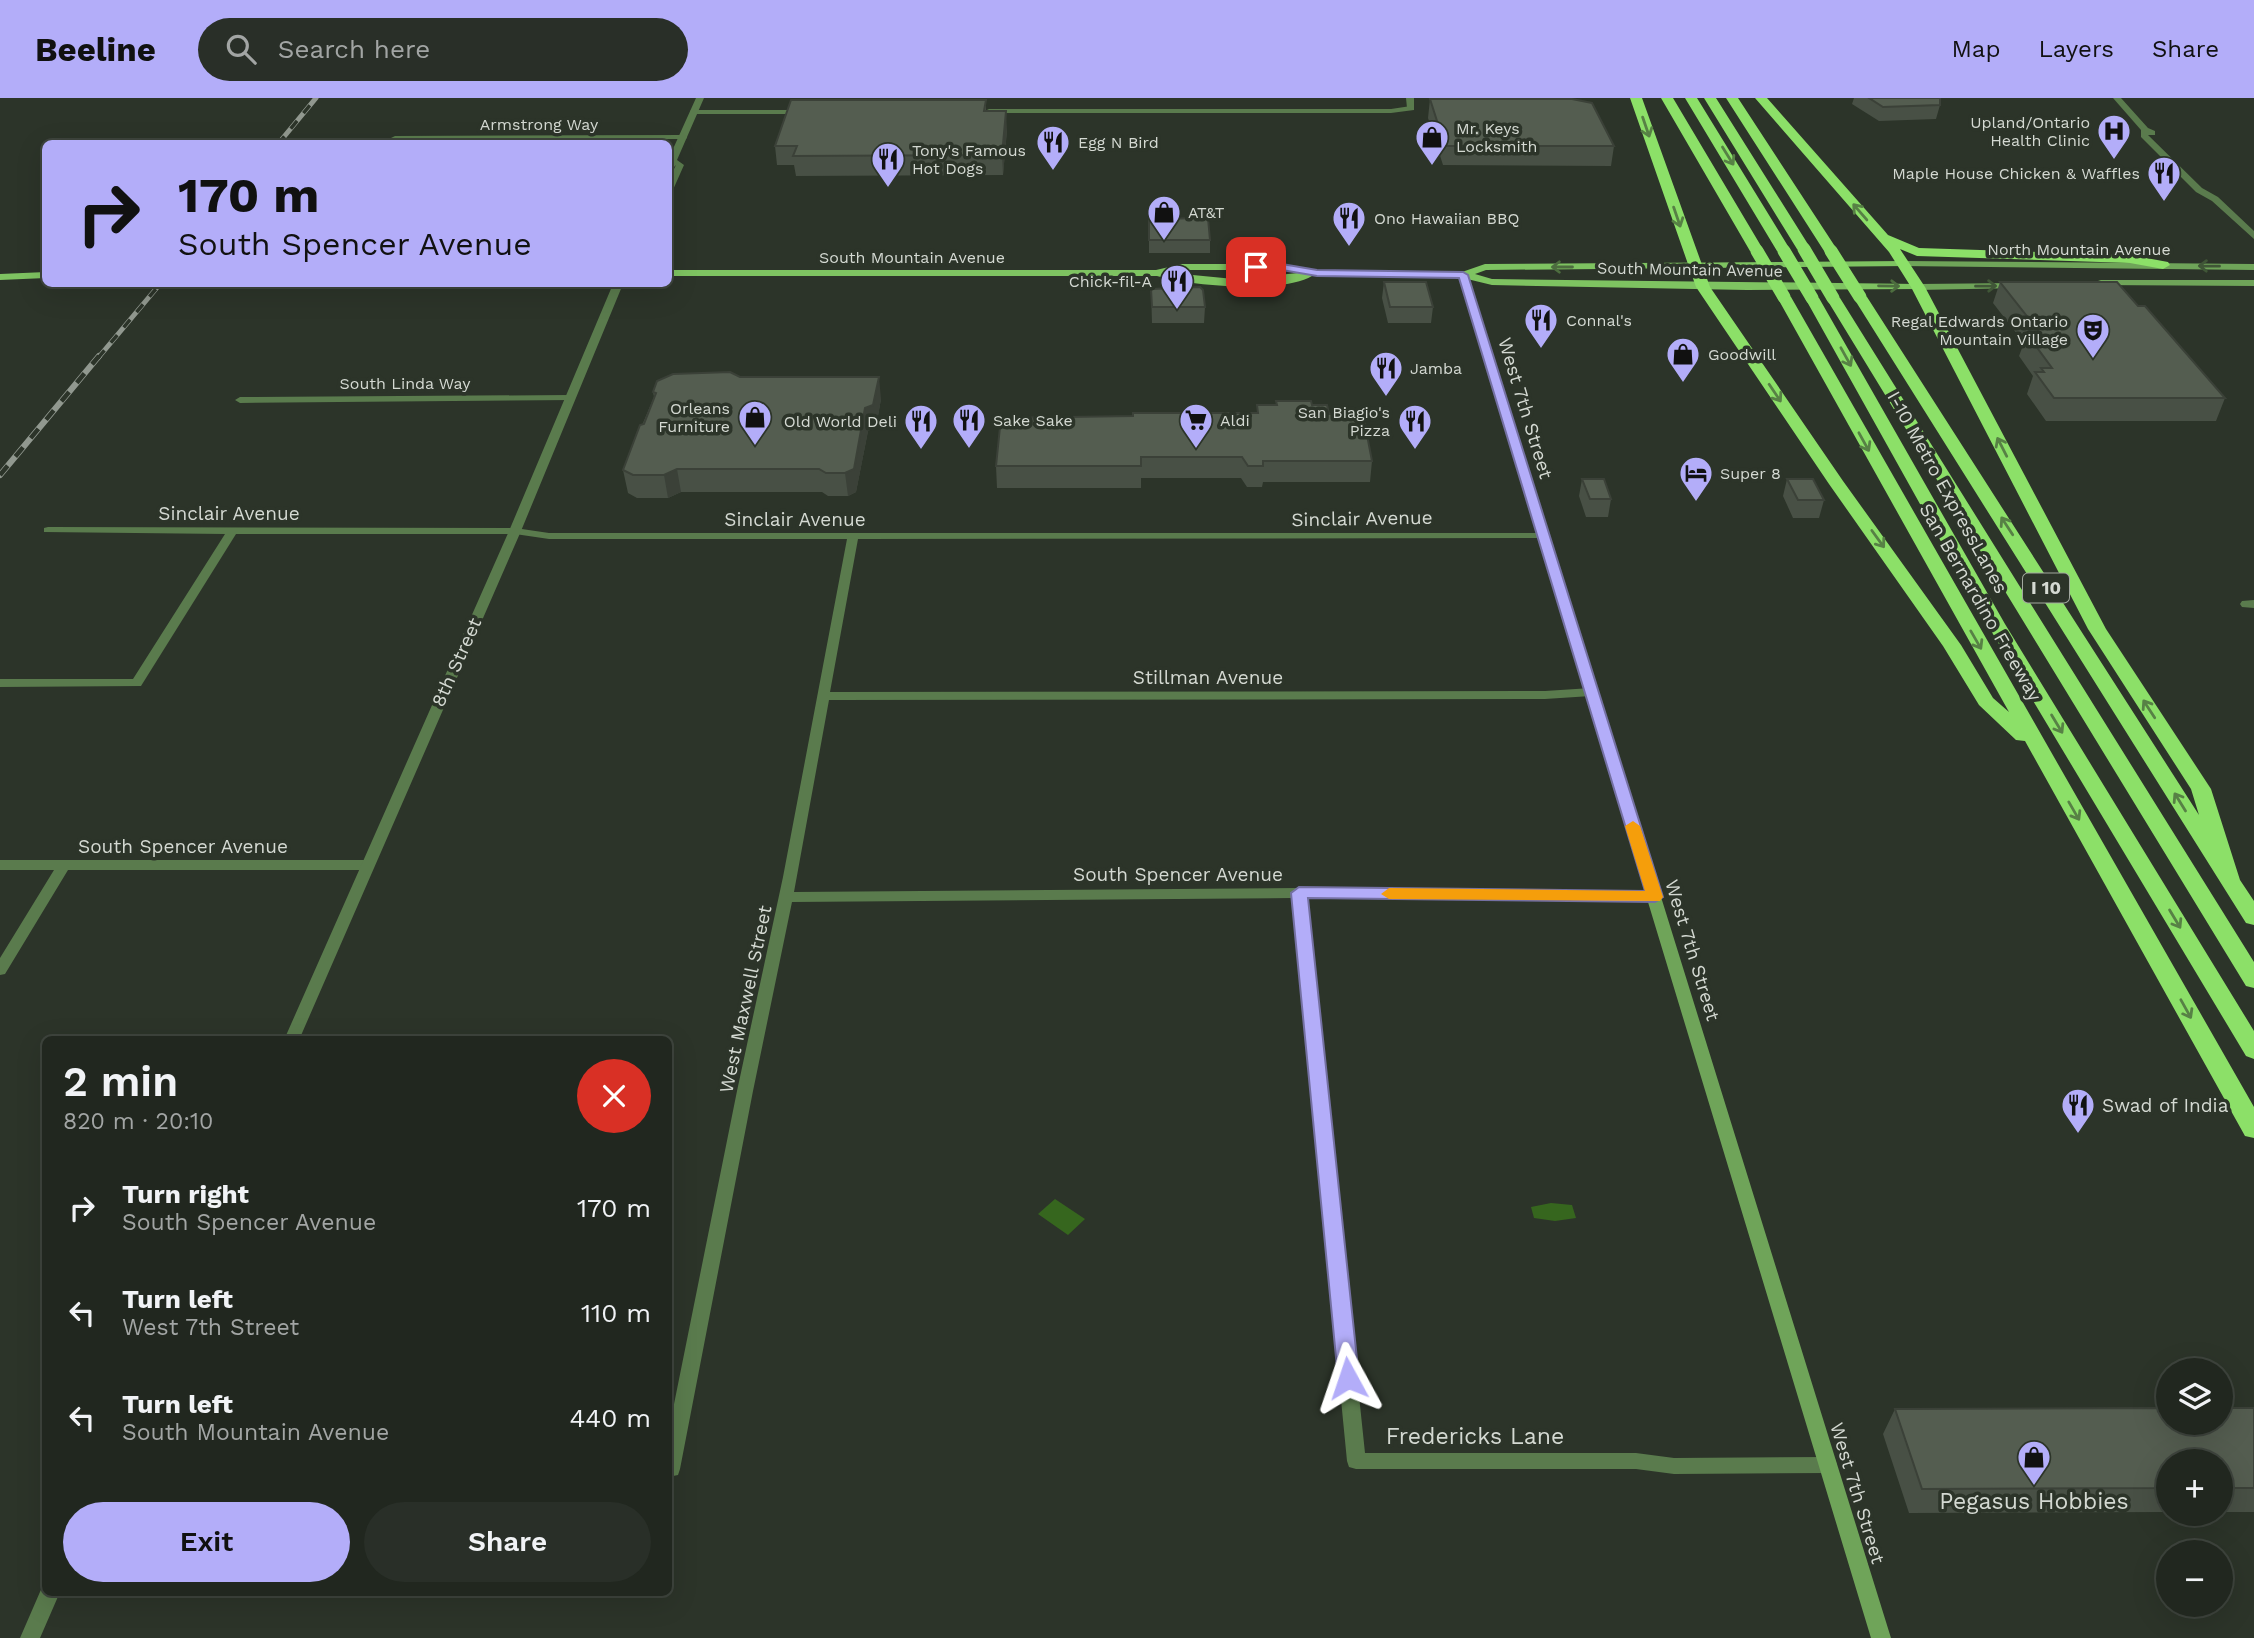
<!DOCTYPE html>
<html lang="en">
<head>
<meta charset="utf-8">
<style>
	body { margin:0; font-family:"Work Sans",sans-serif; background:#292f28; color:#f1f3f6; height:100vh; display:flex; flex-direction:column; font-size:26px; white-space:nowrap }
	* { box-sizing:border-box; margin:0 }
	p { font-size:23px; color:#a2a5a4 }
	.icon { flex:none; width:38px; height:38px; fill:none; stroke:currentColor; stroke-width:2; stroke-linecap:round; stroke-linejoin:round }
	.map { position:relative; flex:1; overflow:hidden }
	.details { position:absolute; left:42px; top:938px; width:630px; height:560px; display:flex; flex-direction:column; background:#21271f; border-radius:10px; box-shadow:0 7px 28px #0002,0 0 0 2px #3e443d }
	.details>* { flex:none }
	.banner { position:absolute; left:42px; top:42px; width:630px; height:147px; border-radius:10px; box-shadow:0 7px 28px #0002,0 0 0 2px #3e443d; background:#b3adf9; color:#111; overflow:hidden }
	.tools { position:absolute; left:2156px; top:1260px; display:grid; gap:14px }
	.tools a { display:grid; place-items:center; width:77px; height:77px; border-radius:50%; background:#21271f; box-shadow:0 7px 28px #0002,0 0 0 2px #3e443d; font-size:35px }
	.pin { position:absolute; display:grid; place-items:center; width:60px; height:60px; color:#fff; margin:-30px; border-radius:14px; box-shadow:0 4px 10px #0006 }
	.me { position:absolute; width:77px; margin:-38px; rotate:355deg; stroke-linejoin:round; filter:drop-shadow(0 0 5px #0008) }
	.turn { display:flex; align-items:center; gap:24px; height:147px; padding:0 21px; font-size:32px }
	.turn .icon { width:91px; height:91px; stroke-width:2.5 }
	.turn b { display:block; font-size:49px; line-height:60px }
	.round { display:grid; place-items:center; flex:none; width:74px; height:74px; border-radius:37px; background:#292f28 }
	.summary { display:flex; align-items:center; justify-content:space-between; height:119px; padding:0 21px }
	h1 { font-size:42px; font-weight:600; line-height:52px }
	.primary-button { display:flex; gap:14px; margin-top:auto; padding:14px 21px }
	.primary-button a { flex:1; height:80px; border-radius:42px; background:#b3adf9; color:#111; font-size:28px; font-weight:600; line-height:80px; text-align:center }
	.primary-button a+a { background:#292f28; color:#f1f3f6 }
	ul { padding:0; list-style:none }
	li { display:flex; align-items:center; gap:21px; height:105px; padding:0 21px }
	li div { flex:1 }
	li b { display:block; font-size:26px }
	li em { font-style:normal }
	header { display:flex; align-items:center; gap:42px; box-sizing:border-box; height:98px; padding:0 35px; background:#b3adf9; color:#111 }
	header strong { font-size:33px }
	nav { display:flex; gap:38px; margin-inline-start:auto; font-size:24px }
	.search { width:490px; height:63px; background:#292f28; display:flex; align-items:center; gap:18px; box-sizing:border-box; padding:0 24px; border-radius:38px; color:#a2a5a4; font-size:26px }
	.map>svg:first-child { display:block }
</style>
</head>
<body>
<header>
<strong>Beeline</strong>
<div class="search"><svg class="icon" aria-label="search" viewBox="0 0 24 24"><circle cx="10" cy="10" r="6"/><path d="M15 15l6 6"/></svg>Search here</div>
<nav><a>Map</a><a>Layers</a><a>Share</a></nav>
</header>
<div class="map">
<svg width="2254" height="1540" viewBox="0 0 2254 1540">
	<rect width="100%" height="100%" fill="#2c3429"/>
	<path fill="#36661e" d="M1055 1101 1085 1121 1068 1137 1038 1116Z
		M1551 1105 1572 1107 1576 1120 1555 1123 1534 1120 1531 1109Z"/>
	<g fill="none" stroke-linecap="round" stroke-linejoin="round">
		<path fill="#5a7b4d" fill-rule="evenodd" d="M1411 8H1414V12L1391 15H989L985 13 989 11H1391Z
			M691 12H804L808 14 804 16H694L690 14Z
			M683 37 687 39 686 41 395 42 391 40 395 38Z
			M570 297 575 300 574 302 240 305 235 302 240 299Z
			M48 429 515 430 549 435H1547V439L1543 440 858 441 830 594 1545 593 1591 590 1597 594 1591 598 1545 601 829 602 794 794 1299 790 1660 796 1662 799 1655 804 1307 800 1365 1355H1636L1674 1360 1828 1359 1835 1361 1837 1367 1835 1373 1828 1375 1674 1376 1636 1371H1356L1349 1369 1347 1363 1292 800 792 804 753 993 680 1371 678 1377 668 1379V1336L737 993 783 779 847 441H549L515 436H236L141 588 0 589V581H133L225 436 44 434V430Z
			M2254 502V510L2242 509 2240 506 2242 503Z
			M0 762H366L373 767 366 772H68L5 876 0 877V860L54 772H0Z"/>
		<path fill="#5a7b4d" fill-rule="evenodd" d="M696 0H704L677 62 684 67 672 94 668 96V83L676 67 668 75V62Z
			M1406 0H1414V12L1407 10Z
			M2113 0H2121L2148 30 2155 33V37H2148L2202 90 2218 99 2254 133V141L2212 103 2196 94 2141 39V32Z
			M613 186H623L521 433 299 942H284L509 433Z
			M46 1486V1494H60L40 1540H20L43 1487Z"/>
		<path fill="#6fa459" fill-rule="evenodd" d="M1904 163 2254 166V172L1901 168V164Z
			M1463 174 1468 177 1891 1540H1871L1458 177Z
			M2101 182H2254V188L2098 187V183Z
			M2018 185 2021 186V190L1918 192 1913 189 1918 186Z"/>
		<path fill="#7ec361" fill-rule="evenodd" d="M1904 163 1908 164V168L1486 172 1475 176 1492 181 1918 186 1922 187V191L1747 192 1492 187 1463 180 1312 178C1282 196 1191 188 1157 178H668V172H1156L1182 166H1282L1317 172 1462 174 1485 166ZM1182 172H1282L1298 175 1234 181 1172 175Z
			M46 174V180L0 182V176Z"/>
		<path fill="#8ce068" fill-rule="evenodd" d="M1630 0H1642L1710 189 1843 383 1961 547 1993 600 2009 614 1777 199 1784 195 1791 199 2254 1009V1040L2245 1038 2025 643 2016 642 1979 607 1943 548 1829 386 1696 189Z
			M1661 0H1673L1764 153 1762 156 1757 157 1750 153Z
			M1685 0H1697L1791 153 1789 156 1784 157 1777 153Z
			M1704 0H1716L1811 151 1809 154 1804 155 1797 151Z
			M1726 0H1738L1838 153 1836 156H1826Z
			M1755 0H1767L1888 137 1919 150 2130 157 2168 164 2170 167 2163 171 2130 165 1917 158 1900 151 1925 189 2106 531 2211 691 2240 782 2254 803V827L2246 825 1853 199 1860 195 1867 199 2199 717 2191 691 2088 531 1911 189 1889 154Z
			M1812 196 1819 200 2005 526 2254 933V961L2246 958 1987 526 1805 200Z
			M1833 196 1840 200 2254 864V890L2246 888 1826 200Z"/>
		<defs>
			<path id="rail-far1" d="M278 46 316 0
				M98 260 160 186"/>
			<path id="rail" d="M0 377 99 258"/>
		</defs>
		<use href="#rail-far1" stroke="#91988f" stroke-width="5"/>
		<use href="#rail" stroke="#91988f" stroke-width="6"/>
		<use href="#rail-far1" stroke="#2c3429" stroke-width="3.5" stroke-dasharray="10" stroke-linecap="butt"/>
		<use href="#rail" stroke="#2c3429" stroke-width="4.5" stroke-dasharray="12" stroke-linecap="butt"/>
		<path stroke="#8ce068" stroke-width="13" d="M1804 151 1833 200
			M1757 153 1784 199
			M1784 153 1812 200
			M1831 153 1860 199"/>
	</g>
	<path fill="#485045" d="M1854 0H1940V7L1936 21 1879 23 1852 6Z
		M1430 1 1614 48 1611 68 1443 67 1428 20Z
		M986 2V13L1007 32 1003 77 796 78 794 67H777L775 48Z
		M1149 121 1210 142V155H1149Z
		M1384 184 1433 209 1431 225H1388L1382 200Z
		M2000 184 2138 208 2225 300 2216 323H2046L2027 296 2033 278 2019 258 2024 245 1993 205Z
		M1151 191 1205 209 1204 225H1152Z
		M740 279 881 301 876 329 868 333 856 394 848 398H828L822 394H681L668 400H637L628 395 623 372 654 299 653 294Z
		M1276 303 1312 307 1329 316 1372 363 1370 384H1263L1262 389H1247L1241 380H1141V390H997L996 368 1133 318 1257 315V307H1276Z
		M1582 381 1611 401 1608 419H1586L1579 398Z
		M1787 381 1824 402 1819 420H1793L1783 398Z
		M2254 1310V1414H2221V1363H2168V1414L1909 1415 1883 1336 1895 1311Z"/>
	<path fill="#3b4138" d="M1006 13 1007 32 1003 77 1002 57Z
		M879 279 881 301 876 329 868 333 856 394 848 398 845 375 865 310Z
		M677 371 681 394 668 400 664 377Z"/>
	<path fill="#545d50" stroke="#3b4138" stroke-width="2" d="M1869 0H1940V7L1883 9Z
		M1430 1H1572L1592 5 1614 48H1445Z
		M791 2H986L984 13H1006L1002 57 793 58 797 48H775Z
		M1208 120 1210 142H1149V121Z
		M1384 184H1426L1433 209H1390Z
		M2000 184H2117L2138 208H2145L2225 300H2054L2035 274H2044L2041 270H2052L2027 236H2041Z
		M1200 189 1203 192 1205 209H1152L1151 191Z
		M730 274 740 279H879L873 307 865 310 854 371 845 375H826L819 371H677L664 377H633L623 372 640 327 644 326 656 295 653 294 657 283 673 276Z
		M1276 303H1311L1312 307H1327L1329 316H1363L1372 363H1263V368H1248L1242 359H1141V368H996L1000 329H1007L1008 320 1133 318V315H1258L1257 307H1277Z
		M1582 381H1604L1611 401H1590Z
		M1787 381H1813L1824 402H1798Z
		M2168 1310V1325H2221V1310H2254V1390H2221V1363H2168V1390L1922 1391 1895 1311Z"/>
	<defs><path id="oneway-shaft" d="M-6 0H5M1.5-3L5.5 0L1.5 3" fill="none" stroke-width="1.6" stroke-linecap="round" stroke-linejoin="round" transform="scale(1.75)"/></defs>
	<g stroke="#578145">
		<use href="#oneway-shaft" transform="translate(1646 29) rotate(71)"/>
		<use href="#oneway-shaft" transform="translate(1728 58) rotate(58)"/>
		<use href="#oneway-shaft" transform="translate(1860 114) rotate(-131)"/>
		<use href="#oneway-shaft" transform="translate(1677 119) rotate(71)"/>
		<use href="#oneway-shaft" transform="translate(1846 259) rotate(61)"/>
		<use href="#oneway-shaft" transform="translate(1775 295) rotate(56)"/>
		<use href="#oneway-shaft" transform="translate(1864 344) rotate(61)"/>
		<use href="#oneway-shaft" transform="translate(2002 349) rotate(-117)"/>
		<use href="#oneway-shaft" transform="translate(2007 428) rotate(-123)"/>
		<use href="#oneway-shaft" transform="translate(1878 441) rotate(54)"/>
		<use href="#oneway-shaft" transform="translate(1976 542) rotate(60)"/>
		<use href="#oneway-shaft" transform="translate(2149 611) rotate(-123)"/>
		<use href="#oneway-shaft" transform="translate(2057 626) rotate(59)"/>
		<use href="#oneway-shaft" transform="translate(2180 704) rotate(-122)"/>
		<use href="#oneway-shaft" transform="translate(2074 713) rotate(60)"/>
		<use href="#oneway-shaft" transform="translate(2175 821) rotate(59)"/>
		<use href="#oneway-shaft" transform="translate(2186 911) rotate(61)"/>
	</g>
	<g stroke="#405637">
		<use href="#oneway-shaft" transform="translate(2209 168) rotate(-179)"/>
		<use href="#oneway-shaft" transform="translate(1986 188) rotate(-1)"/>
	</g>
	<g stroke="#4d6d3f">
		<use href="#oneway-shaft" transform="translate(1562 169) rotate(180)"/>
		<use href="#oneway-shaft" transform="translate(1889 188) rotate(1)"/>
	</g>
	<path fill="#b3adf9" stroke="#7470a2" stroke-width="2" d="M1253 166H1282L1317 172 1463 174 1468 177 1663 799 1655 804 1308 800 1359 1280 1355 1286 1348 1289 1341 1286 1338 1280 1291 795 1299 789 1645 793 1459 180 1317 178 1282 172H1256L1253 171Z"/>
	<path fill="#f59e0b" d="M1633 723 1640 728 1663 799 1660 803 1389 801 1381 796 1389 790 1645 793 1625 728Z"/>
	<defs>
		<symbol id="hospital-pin" viewBox="-11 -11 22 30"><path d="M0 17L-7.5 6A9.5 9.5 0 1 1 7.5 6Z" fill="#b3adf9" stroke="#2c3429"/><path d="M-5-5h3v3.5h4V-5h3V5h-3V1.5h-4V5h-3Z" fill="#111"/></symbol>
		<symbol id="shop-pin" viewBox="-11 -11 22 30"><path d="M0 17L-7.5 6A9.5 9.5 0 1 1 7.5 6Z" fill="#b3adf9" stroke="#2c3429"/><path d="M-5-2.5h2.3a2.7 3.5 0 0 1 5.4 0H5L5.5 6h-11ZM-1.5-2.5h3a1.5 2.3 0 0 0-3 0Z" fill="#111"/></symbol>
		<symbol id="restaurant-pin" viewBox="-11 -11 22 30"><path d="M0 17L-7.5 6A9.5 9.5 0 1 1 7.5 6Z" fill="#b3adf9" stroke="#2c3429"/><path d="M-5-6h1v4h1v-4h1v4h1v-4h1v5L-1.5 .5V6h-2V.5L-5-1ZM5-6V6H3V1.5H1.5Q1.5-4 5-6Z" fill="#111"/></symbol>
		<symbol id="theatre-pin" viewBox="-11 -11 22 30"><path d="M0 17L-7.5 6A9.5 9.5 0 1 1 7.5 6Z" fill="#b3adf9" stroke="#2c3429"/><path d="M-5-5.5Q0-4 5-5.5V0Q5 5 0 6Q-5 5-5 0ZM-3.3-2.5H-1v1.5H-3.3ZM1-2.5H3.3v1.5H1ZM-2.8 1Q0 5.5 2.8 1Z" fill="#111"/></symbol>
		<symbol id="supermarket-pin" viewBox="-11 -11 22 30"><path d="M0 17L-7.5 6A9.5 9.5 0 1 1 7.5 6Z" fill="#b3adf9" stroke="#2c3429"/><path d="M-6-5.5h2.5l.6 2H6L4.5 2H-2.5L-4.4-4H-6ZM-1.5 3.2a1.3 1.3 0 1 0 .1 0ZM3 3.2a1.3 1.3 0 1 0 .1 0Z" fill="#111"/></symbol>
		<symbol id="hotel-pin" viewBox="-11 -11 22 30"><path d="M0 17L-7.5 6A9.5 9.5 0 1 1 7.5 6Z" fill="#b3adf9" stroke="#2c3429"/><path d="M-6-4.5h1.5V1H6V5H4.5V3h-9V5H-6ZM-4 0a1.8 1.8 0 1 1 3.6 0ZM.5 0V-2.5h3Q6-2.5 6 0Z" fill="#111"/></symbol>
	</defs>
	<g fill-rule="evenodd">
		<use href="#hospital-pin" x="2095" y="14" width="38" height="52"/>
		<use href="#shop-pin" x="1413" y="20" width="38" height="52"/>
		<use href="#restaurant-pin" x="1034" y="25" width="38" height="52"/>
		<use href="#restaurant-pin" x="869" y="42" width="38" height="52"/>
		<use href="#restaurant-pin" x="2145" y="56" width="38" height="52"/>
		<use href="#shop-pin" x="1145" y="95" width="38" height="52"/>
		<use href="#restaurant-pin" x="1330" y="101" width="38" height="52"/>
		<use href="#restaurant-pin" x="1158" y="164" width="38" height="52"/>
		<use href="#restaurant-pin" x="1522" y="203" width="38" height="52"/>
		<use href="#theatre-pin" x="2074" y="213" width="38" height="52"/>
		<use href="#shop-pin" x="1664" y="237" width="38" height="52"/>
		<use href="#restaurant-pin" x="1367" y="251" width="38" height="52"/>
		<use href="#shop-pin" x="736" y="300" width="38" height="52"/>
		<use href="#restaurant-pin" x="950" y="303" width="38" height="52"/>
		<use href="#supermarket-pin" x="1177" y="303" width="38" height="52"/>
		<use href="#restaurant-pin" x="902" y="304" width="38" height="52"/>
		<use href="#restaurant-pin" x="1396" y="304" width="38" height="52"/>
		<use href="#hotel-pin" x="1677" y="356" width="38" height="52"/>
		<use href="#restaurant-pin" x="2059" y="988" width="38" height="52"/>
		<use href="#shop-pin" x="2015" y="1340" width="38" height="52"/>
	</g>
	<g text-anchor="middle" stroke-width="7" stroke-linejoin="round" paint-order="stroke">
		<g font-size="16" fill="#d4d9d2" stroke="#2c3429" text-anchor="start">
			<text x="2090" y="30" text-anchor="end">Upland/Ontario<tspan x="2090" dy="18">Health Clinic</tspan></text>
			<text x="1456" y="36">Mr. Keys<tspan x="1456" dy="18">Locksmith</tspan></text>
			<text x="1078" y="50">Egg N Bird</text>
			<text x="912" y="58">Tony's Famous<tspan x="912" dy="18">Hot Dogs</tspan></text>
			<text x="2140" y="81" text-anchor="end">Maple House Chicken &amp; Waffles</text>
			<text x="1188" y="120">AT&amp;T</text>
			<text x="1374" y="126">Ono Hawaiian BBQ</text>
			<text x="1152" y="189" text-anchor="end">Chick-fil-A</text>
			<text x="1566" y="228">Connal's</text>
			<text x="2068" y="229" text-anchor="end">Regal Edwards Ontario<tspan x="2068" dy="18">Mountain Village</tspan></text>
			<text x="1708" y="262">Goodwill</text>
			<text x="1410" y="276">Jamba</text>
			<text x="730" y="316" text-anchor="end">Orleans<tspan x="730" dy="18">Furniture</tspan></text>
			<text x="1390" y="320" text-anchor="end">San Biagio's<tspan x="1390" dy="18">Pizza</tspan></text>
			<text x="993" y="328">Sake Sake</text>
			<text x="1220" y="328">Aldi</text>
			<text x="897" y="329" text-anchor="end">Old World Deli</text>
			<text x="1720" y="381">Super 8</text>
		</g>
		<g font-size="16" fill="#d4d9d2" stroke="#2c3429">
			<text x="539" y="32">Armstrong Way</text>
			<text x="2079" y="157">North Mountain Avenue</text>
			<text x="912" y="165">South Mountain Avenue</text>
			<text transform="translate(1690 171) rotate(1)" y="6">South Mountain Avenue</text>
			<text x="405" y="291">South Linda Way</text>
		</g>
		<rect fill="#2c3429" stroke="#a2a89f" stroke-width="2" x="2023" y="475.5" width="46" height="29" rx="5"/>
		<g font-size="18" font-weight="bold" fill="#d4d9d2">
			<text x="2046" y="496">I 10</text>
		</g>
		<g font-size="19" fill="#d4d9d2" stroke="#2c3429">
			<text transform="translate(1526 310) rotate(73)" y="7">West 7th Street</text>
			<text transform="translate(1948 394) rotate(61)" y="7">I-10 Metro ExpressLanes</text>
			<text x="229" y="422">Sinclair Avenue</text>
			<text transform="translate(1362 420) rotate(-1)" y="7">Sinclair Avenue</text>
			<text x="795" y="428">Sinclair Avenue</text>
			<text transform="translate(1981 504) rotate(60)" y="7">San Bernardino Freeway</text>
			<text transform="translate(456 564) rotate(-66)" y="7">8th Street</text>
			<text x="1208" y="586">Stillman Avenue</text>
			<text x="183" y="755">South Spencer Avenue</text>
			<text x="1178" y="783">South Spencer Avenue</text>
			<text transform="translate(1693 852) rotate(73)" y="7">West 7th Street</text>
			<text transform="translate(745 901) rotate(-78)" y="7">West Maxwell Street</text>
			<text transform="translate(1858 1395) rotate(73)" y="7">West 7th Street</text>
		</g>
		<g font-size="19" fill="#d4d9d2" stroke="#2c3429" text-anchor="start">
			<text x="2102" y="1014">Swad of India</text>
		</g>
		<g font-size="23" fill="#d4d9d2" stroke="#2c3429">
			<text x="1475" y="1346">Fredericks Lane</text>
		</g>
		<g font-size="23" fill="#d4d9d2" stroke="#2c3429">
			<text x="2034" y="1411">Pegasus Hobbies</text>
		</g>
	</g>
</svg>
<div class="tools">
<a><svg class="icon" aria-label="layers" viewBox="0 0 24 24"><path d="M12 4l9 5-9 5-9-5zM3 14l9 5 9-5"/></svg></a>
<a>+</a>
<a>−</a>
</div>
<div class="pin" style="left:1256px;top:169px;background:#d93025"><svg class="icon" aria-label="arrive" viewBox="0 0 24 24"><path d="M6 21V4h12l-3 4 3 4H6"/></svg></div>
<svg class="me" style="left:1348px;top:1280px" viewBox="-20 -20 40 40"><path d="M0-17L14 15 0 8-14 15z" fill="#b3adf9" stroke="#fff" stroke-width="4"/></svg>
<div class="banner">
<div class="turn"><svg class="icon" aria-label="right" viewBox="0 0 24 24"><path d="M7 20v-9h11M14 6l5 5-5 5"/></svg><div><b>170 m</b>South Spencer Avenue</div></div>
</div>
<section class="details">
<div class="summary"><div><h1>2 min</h1><p>820 m · 20:10</p></div><a class="round" style="background:#d93025;color:#fff"><svg class="icon" aria-label="close" viewBox="0 0 24 24"><path d="M6 6l12 12M18 6L6 18"/></svg></a></div>
<ul>
<li><svg class="icon" aria-label="right" viewBox="0 0 24 24"><path d="M7 20v-9h11M14 6l5 5-5 5"/></svg><div><b>Turn right</b><p>South Spencer Avenue</p></div><em>170 m</em></li>
<li><svg class="icon" aria-label="left" viewBox="0 0 24 24"><path d="M17 20v-9H6M10 6l-5 5 5 5"/></svg><div><b>Turn left</b><p>West 7th Street</p></div><em>110 m</em></li>
<li><svg class="icon" aria-label="left" viewBox="0 0 24 24"><path d="M17 20v-9H6M10 6l-5 5 5 5"/></svg><div><b>Turn left</b><p>South Mountain Avenue</p></div><em>440 m</em></li>
</ul>
<div class="primary-button"><a>Exit</a><a>Share</a></div>
</section>
</div>
</body>
</html>
